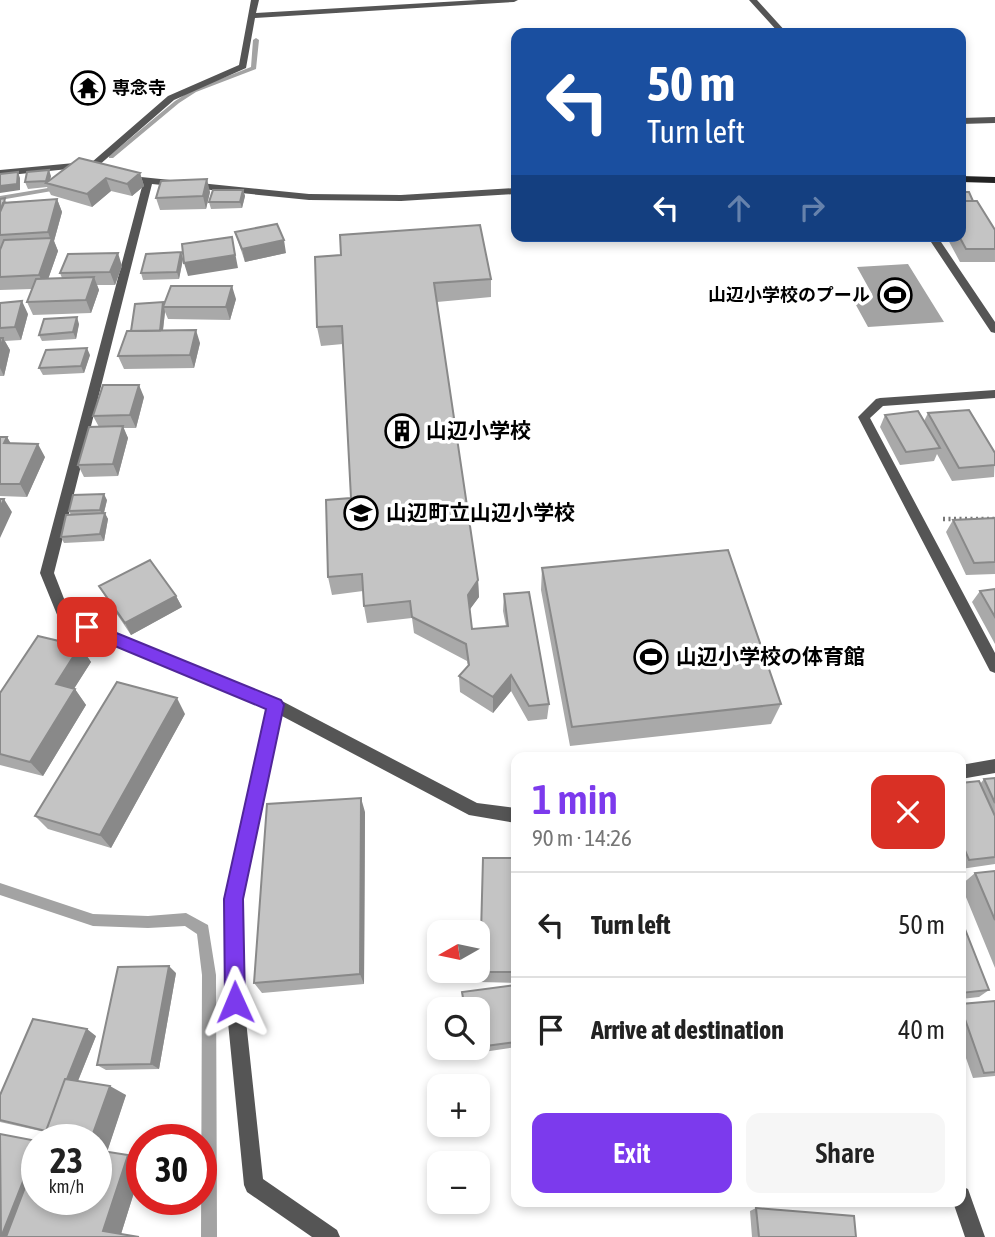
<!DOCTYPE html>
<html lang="en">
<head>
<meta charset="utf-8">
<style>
	body { margin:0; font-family:"Asap Condensed","Noto Sans JP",sans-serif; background:#f6f6f6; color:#222; height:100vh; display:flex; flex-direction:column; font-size:26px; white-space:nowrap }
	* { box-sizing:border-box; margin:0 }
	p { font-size:23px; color:#767676 }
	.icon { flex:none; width:38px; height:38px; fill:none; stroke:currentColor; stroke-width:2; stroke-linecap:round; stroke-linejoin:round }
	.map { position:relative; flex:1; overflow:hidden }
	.side { position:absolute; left:511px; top:752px; width:455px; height:455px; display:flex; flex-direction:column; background:#fff; border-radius:14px; box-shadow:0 4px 10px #0003 }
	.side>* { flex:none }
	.hud { position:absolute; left:511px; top:28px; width:455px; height:214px; border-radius:14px; box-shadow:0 4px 10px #0003; background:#1a4fa0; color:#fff; overflow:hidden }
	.needle { width:46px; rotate:261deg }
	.fabs { position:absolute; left:427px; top:920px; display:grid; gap:14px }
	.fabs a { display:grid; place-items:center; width:63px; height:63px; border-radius:14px; background:#fff; box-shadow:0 4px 10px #0003; font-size:35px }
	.speed { position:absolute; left:21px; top:1124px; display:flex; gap:14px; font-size:35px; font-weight:700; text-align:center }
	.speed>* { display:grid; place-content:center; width:91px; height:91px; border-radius:50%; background:#fff; box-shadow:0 4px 10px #0003; line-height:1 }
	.speed small { font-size:18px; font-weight:400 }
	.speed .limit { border:10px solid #d22; background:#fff; color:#111 }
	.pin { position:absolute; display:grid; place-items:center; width:60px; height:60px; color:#fff; margin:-30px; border-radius:14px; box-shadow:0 4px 10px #0006 }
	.me { position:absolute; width:77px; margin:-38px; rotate:359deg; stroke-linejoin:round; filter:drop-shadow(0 0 5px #0008) }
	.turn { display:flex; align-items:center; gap:24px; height:147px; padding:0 21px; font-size:32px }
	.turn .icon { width:91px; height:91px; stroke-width:2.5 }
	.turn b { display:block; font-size:49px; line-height:60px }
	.lanes { display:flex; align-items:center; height:66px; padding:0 21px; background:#0003; justify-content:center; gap:35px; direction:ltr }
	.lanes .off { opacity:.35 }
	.round { display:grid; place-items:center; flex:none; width:74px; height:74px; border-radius:14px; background:#f6f6f6 }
	.overview { display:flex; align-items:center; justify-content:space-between; height:119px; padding:0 21px }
	h1 { font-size:42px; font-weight:600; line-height:52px; color:#7c3aed }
	.action { display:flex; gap:14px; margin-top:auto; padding:14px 21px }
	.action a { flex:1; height:80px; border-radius:14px; background:#7c3aed; color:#fff; font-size:28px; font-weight:600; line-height:80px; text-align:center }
	.action a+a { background:#f6f6f6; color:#222 }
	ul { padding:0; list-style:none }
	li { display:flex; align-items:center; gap:21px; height:105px; padding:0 21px; border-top:2px solid #e0e0e0 }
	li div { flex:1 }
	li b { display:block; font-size:26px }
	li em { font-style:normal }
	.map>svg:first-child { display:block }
</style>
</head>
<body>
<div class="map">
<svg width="995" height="1237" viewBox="0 0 995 1237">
	<rect width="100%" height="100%" fill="#fff"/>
	<path fill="#a3a3a3" d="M908 264 944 322 868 327 851 296 872 294 857 267Z"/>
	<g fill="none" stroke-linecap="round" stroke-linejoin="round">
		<path fill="#a3a3a3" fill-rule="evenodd" d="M256 38 259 40 256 69 196 92 179 103 113 158H109V156L175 101 192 90 251 67 253 40Z
			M58 180 63 181 52 191 0 200V196L48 188Z
			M0 883 93 914 148 916 186 913 208 925 216 975 217 1237H201L202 975 197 934 185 926 148 928 93 926 0 895Z"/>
		<path stroke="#777" stroke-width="4.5" stroke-dasharray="2 3.5" stroke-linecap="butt" d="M943 519H995"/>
		<path fill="#555" fill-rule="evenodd" d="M251 0H259L256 13 478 0H518L514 2 255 18 246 68 174 100 98 166H92V162L168 96 239 65Z
			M749 0H757L787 33H779Z
			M995 117V123L961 124V118Z
			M85 162 90 165 88 167 0 176V170Z
			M141 177 309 194 401 195 516 188V194L401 201 309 200 152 184 54 573 70 614 280 700 477 803 516 808V823L469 815 280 715 242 899 244 1002 263 1179 337 1230 340 1237H312L247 1192 244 1185 226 1002 224 899 267 708 60 622 40 573 143 183 136 180Z
			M927 236H937L995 322V333L991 332Z
			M995 390V398L883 406 870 418 995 653V673L990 671 858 417 876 399 880 398Z
			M995 759V773L961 779V765Z
			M961 1186 968 1189 985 1237H965L953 1202H961Z"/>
		<path fill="#222" fill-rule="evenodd" d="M961 176 995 177V183L961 182Z"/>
	</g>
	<path fill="#a9a9a9" d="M140 173 144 186 132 196 111 191 92 207 51 195 47 187 28 189 25 182 51 176 50 179Z
		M243 190 245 196 242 208 211 209 209 202Z
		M210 192 206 209 160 210 156 198Z
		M0 199 7 202 57 199 62 212 54 241 58 251 48 279 62 278 60 273 122 266 115 285H97L99 290 91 313 33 315 27 302 32 289 0 290V250L1 248H0Z
		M973 201 995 230V262H960L946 236H961Z
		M235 232 286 253 245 262Z
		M181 252 183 259 179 279 143 280 141 273Z
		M315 257 491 279V297L437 302 478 580 479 597 469 610 472 629 506 626 503 611 504 594 549 704 547 719 528 721 511 691 493 713 460 692 459 676 468 666 467 661 414 633 412 618 367 623 364 606 363 591 332 595 328 577 351 498 343 344 321 346 317 327Z
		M236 299 230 320 168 319 165 312 163 331 200 343 194 368 124 369 118 356 131 331 164 305Z
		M0 303 28 314 21 340 5 341 10 350 4 376H0Z
		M79 324 76 339 42 341 39 335Z
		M90 355 84 373 43 375 39 368Z
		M144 397 136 428H123L128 438 118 476 84 477 78 465 99 427 93 416Z
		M928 413 995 453 994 477 952 481 937 454 934 461 900 465 880 427 885 415 924 421Z
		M0 437H7L11 444 45 457 27 497 0 496Z
		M107 500 104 513 108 519 104 541 64 543 61 537 71 515 69 511Z
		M995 518V574L966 575 946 532 953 520Z
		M542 568 781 704 771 724 570 746 541 590Z
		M99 586 176 596 182 607 131 635 106 598Z
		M995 589V644L972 602 980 591Z
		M80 646 91 662 74 688 86 705 43 776 0 765V693Z
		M185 714 111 848 48 829 35 816Z
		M995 778V864L961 869V783L980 784 984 779Z
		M365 812 364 984 262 993 254 983Z
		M516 858V983L480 982V972Z
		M995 871V968L961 885 975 873Z
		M961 919 989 990 979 997 961 999Z
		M176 973 159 1069 106 1070 97 1065Z
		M516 985V1047L470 1054 469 1048H478V1010Z
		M995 1001V1076L973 1078 961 1044V1004Z
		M96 1036 78 1081 126 1095 107 1152 128 1155 142 1161V1167L121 1234 0 1237 37 1199 45 1132 0 1122V1095Z
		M756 1208 856 1237H752L750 1211Z"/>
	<path fill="#898989" d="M49 170 51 176 49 184 47 183 46 181Z
		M18 172 20 178V190L0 193V186Z
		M140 173 144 186 132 196 127 184Z
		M106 178 111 191 92 207 87 194Z
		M207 179 210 192 206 209 203 196Z
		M243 190 245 196 242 208 240 202Z
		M57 199 62 212 54 241 58 251 45 288 39 275 51 241 48 232Z
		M232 237 238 268 188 276 184 263Z
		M284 240 286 253 245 262 242 249Z
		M181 252 183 259 179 279 177 272Z
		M118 253 122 266 115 285 110 272Z
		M94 277 99 290 91 313 86 300Z
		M232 286 236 299 230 320 226 307Z
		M22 301 28 314 21 340 15 327Z
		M163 302 165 312 162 337 160 331Z
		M77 317 79 324 76 339 73 332Z
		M196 330 200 343 194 368 190 355Z
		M3 338 10 350 4 376 0 368V351Z
		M87 348 90 355 84 373 81 366Z
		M139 385 144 397 136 428 130 415Z
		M123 426 128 438 118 476 113 464Z
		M7 437 14 449 4 443Z
		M38 444 45 457 27 497 20 484Z
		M104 494 107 500 103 516 100 510Z
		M4 499 12 512 0 538V508Z
		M105 513 108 519 104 541 100 534Z
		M478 580 479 597 468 612V595Z
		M176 596 182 607 131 635 125 623Z
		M80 646 91 662 67 700 56 684Z
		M511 675V691L493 713V697Z
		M75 689 86 705 43 776 30 762Z
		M177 698 185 714 111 848 100 835Z
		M361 798 365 812 364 984 360 974Z
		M169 966 176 973 159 1069 151 1064Z
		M87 1029 96 1036 56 1135 46 1131Z
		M110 1086 126 1095 106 1155 96 1151V1139H91Z
		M37 1146V1192L19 1237H1Z
		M128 1155 142 1161V1167L121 1234 103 1231Z"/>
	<path fill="#c4c4c4" stroke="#898989" stroke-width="2" d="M79 158 140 173 127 184 106 178 87 194 46 183Z
		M49 170 46 181 25 182 27 172Z
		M18 172 17 184 0 186V174Z
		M207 179 203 196 156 198 161 181Z
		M213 190H243L240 202H209Z
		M961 192H969L973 201H961Z
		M5 198 4 203 0 212V199Z
		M57 199 48 232 0 235V212L3 203Z
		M961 201H977L995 230V249H966L959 236H961Z
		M277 224 284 240 242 249 235 232Z
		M480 225 491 279 434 283 478 580 468 595 472 629 508 626 504 594 529 592 549 704 529 706 511 675 493 697 459 676 469 665 466 644 412 617 410 601 364 606 362 574 328 577 326 500 351 498 342 326 317 327 315 257 341 255 340 235Z
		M232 237 235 255 184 263 182 244Z
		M52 238 39 275 0 277V250L4 240Z
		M181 252 177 272 141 273 146 254Z
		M118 253 110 272 60 273 68 254Z
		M94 277 86 300 27 302 36 279Z
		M171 286H232L226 307H163Z
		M22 301 15 327 0 328V303Z
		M163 302 160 331H131L135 304Z
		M77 317 73 332 39 335 44 319Z
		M196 330 190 355 118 356 127 331Z
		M0 338H3L0 351Z
		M87 348 81 366 39 368 46 350Z
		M103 385H139L130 415 93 416Z
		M969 410 995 453V465L959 468 928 413Z
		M918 411 940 448 906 452 885 415Z
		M123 426 113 464 78 465 89 427Z
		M0 437H7L4 443 38 444 20 484H0Z
		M104 494 100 510 69 511 73 495Z
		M0 499H4L0 508Z
		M105 513 100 534 61 537 66 515Z
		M995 518V562L974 563 953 520Z
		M728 550 781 704 572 727 542 568Z
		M150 560 176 596 125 623 99 586Z
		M995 589V617L980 591Z
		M38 636 80 646 56 684 75 689 30 762 0 754V693Z
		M117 682 177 698 100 835 35 816Z
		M995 778V803L984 779Z
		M979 781 995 816V857L969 860 961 841V783Z
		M361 798 360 974 254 983 267 804Z
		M483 858H516V972H480Z
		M995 871V920L975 873Z
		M961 919 989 990 961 993Z
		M169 966 151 1064 97 1065 118 967Z
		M516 985V1042L478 1047V1010H465L462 992Z
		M995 1001V1072L984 1073 961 1008V1004Z
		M33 1019 87 1029 67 1079H65L46 1131 0 1120V1095Z
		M65 1079 110 1086 91 1139H43Z
		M0 1134 37 1141V1146L1 1237Z
		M96 1150 128 1155 103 1231 139 1237H6L37 1156V1199H96Z
		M756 1208 854 1216 856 1237H759Z"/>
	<path fill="#7c3aed" stroke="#51269a" stroke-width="2" d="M87 621 281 700 284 705 243 899 245 1002 242 1009 235 1012 228 1009 225 1002 224 899 266 709 81 632 79 627 81 623Z"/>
	<defs>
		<symbol id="temple-ring" viewBox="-11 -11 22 22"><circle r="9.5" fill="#fff" stroke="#000" stroke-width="1.5"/><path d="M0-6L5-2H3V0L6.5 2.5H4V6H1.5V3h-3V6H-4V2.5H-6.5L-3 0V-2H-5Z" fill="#000"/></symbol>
		<symbol id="stadium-ring" viewBox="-11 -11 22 22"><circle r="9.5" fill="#fff" stroke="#000" stroke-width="1.5"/><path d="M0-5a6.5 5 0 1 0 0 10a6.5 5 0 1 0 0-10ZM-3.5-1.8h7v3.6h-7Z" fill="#000"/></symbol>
		<symbol id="building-ring" viewBox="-11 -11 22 22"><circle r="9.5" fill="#fff" stroke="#000" stroke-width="1.5"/><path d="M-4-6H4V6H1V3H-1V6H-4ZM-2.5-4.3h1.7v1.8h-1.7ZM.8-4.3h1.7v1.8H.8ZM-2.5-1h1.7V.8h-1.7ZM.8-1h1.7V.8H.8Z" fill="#000"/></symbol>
		<symbol id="school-ring" viewBox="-11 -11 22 22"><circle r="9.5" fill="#fff" stroke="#000" stroke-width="1.5"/><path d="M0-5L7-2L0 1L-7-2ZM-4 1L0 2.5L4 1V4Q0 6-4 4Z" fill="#000"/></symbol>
	</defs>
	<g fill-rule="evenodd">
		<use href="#temple-ring" x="69" y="69" width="38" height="38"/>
		<use href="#stadium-ring" x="876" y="276" width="38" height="38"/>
		<use href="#building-ring" x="383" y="412" width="38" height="38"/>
		<use href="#school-ring" x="342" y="494" width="38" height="38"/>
		<use href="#stadium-ring" x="632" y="638" width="38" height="38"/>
	</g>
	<g text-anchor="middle" stroke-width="7" stroke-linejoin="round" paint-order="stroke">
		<g font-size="18" font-weight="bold" fill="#000" stroke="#fff" text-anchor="start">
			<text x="112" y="94">専念寺</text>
			<text x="870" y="301" text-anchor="end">山辺小学校のプール</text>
		</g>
		<g font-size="21" font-weight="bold" fill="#000" stroke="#fff" text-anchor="start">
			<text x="426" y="438">山辺小学校</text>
			<text x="386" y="520">山辺町立山辺小学校</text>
			<text x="676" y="664">山辺小学校の体育館</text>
		</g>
	</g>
</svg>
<div class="fabs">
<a><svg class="needle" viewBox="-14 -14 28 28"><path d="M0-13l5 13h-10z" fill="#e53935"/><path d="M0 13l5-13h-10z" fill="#767676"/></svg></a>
<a><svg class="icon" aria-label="search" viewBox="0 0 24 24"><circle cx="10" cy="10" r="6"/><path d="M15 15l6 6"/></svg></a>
<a>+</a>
<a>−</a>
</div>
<div class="speed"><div>23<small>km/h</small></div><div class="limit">30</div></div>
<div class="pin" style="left:87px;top:627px;background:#d93025"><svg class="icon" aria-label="arrive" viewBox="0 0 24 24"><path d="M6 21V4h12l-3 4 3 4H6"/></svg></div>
<svg class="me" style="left:235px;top:1002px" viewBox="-20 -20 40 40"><path d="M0-17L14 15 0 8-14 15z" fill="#7c3aed" stroke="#fff" stroke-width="4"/></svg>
<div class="hud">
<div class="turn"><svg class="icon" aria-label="left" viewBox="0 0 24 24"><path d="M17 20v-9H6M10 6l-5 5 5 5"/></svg><div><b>50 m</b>Turn left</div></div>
<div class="lanes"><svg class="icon" aria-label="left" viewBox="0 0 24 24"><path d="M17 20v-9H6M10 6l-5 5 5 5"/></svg><svg class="icon off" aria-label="ahead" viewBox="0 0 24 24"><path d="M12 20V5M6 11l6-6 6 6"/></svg><svg class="icon off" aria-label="right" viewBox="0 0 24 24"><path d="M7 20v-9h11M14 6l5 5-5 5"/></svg></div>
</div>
<section class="side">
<div class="overview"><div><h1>1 min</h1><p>90 m · 14:26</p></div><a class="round" style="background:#d93025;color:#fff"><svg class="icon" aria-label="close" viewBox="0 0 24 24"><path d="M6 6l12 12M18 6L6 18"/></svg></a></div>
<ul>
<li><svg class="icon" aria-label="left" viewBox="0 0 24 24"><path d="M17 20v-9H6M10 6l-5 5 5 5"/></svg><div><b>Turn left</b></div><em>50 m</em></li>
<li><svg class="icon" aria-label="arrive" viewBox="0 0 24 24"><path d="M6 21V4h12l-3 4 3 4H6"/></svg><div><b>Arrive at destination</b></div><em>40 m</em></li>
</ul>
<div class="action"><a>Exit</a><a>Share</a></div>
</section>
</div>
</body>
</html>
